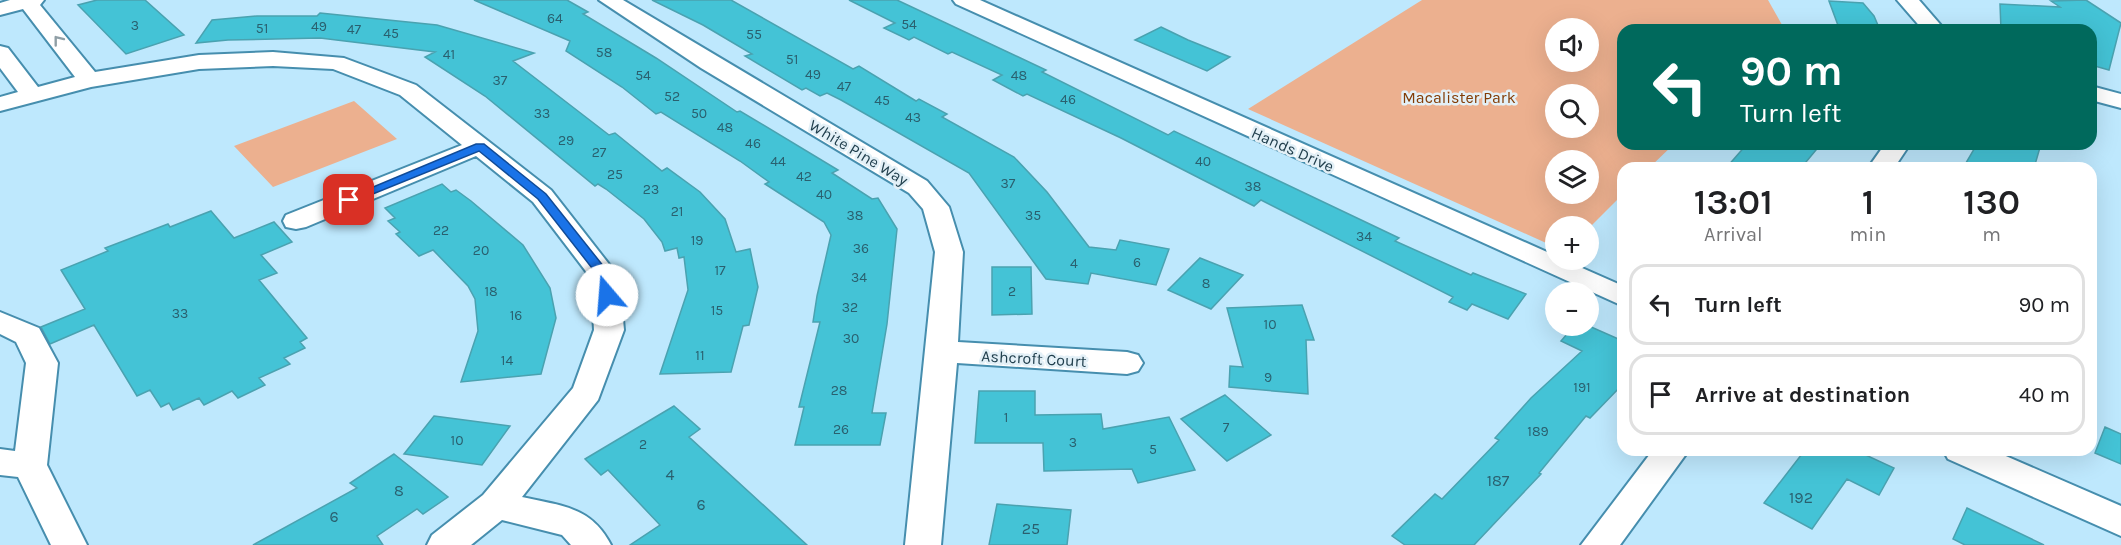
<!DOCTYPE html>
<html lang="en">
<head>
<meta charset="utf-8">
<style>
	body { margin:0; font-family:Karla,sans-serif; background:#f6f6f6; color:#202124; height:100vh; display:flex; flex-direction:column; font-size:22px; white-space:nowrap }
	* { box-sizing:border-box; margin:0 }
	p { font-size:20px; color:#757577 }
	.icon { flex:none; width:33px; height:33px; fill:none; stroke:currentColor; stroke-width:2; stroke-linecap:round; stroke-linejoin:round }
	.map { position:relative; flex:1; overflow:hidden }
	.details { position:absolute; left:1617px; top:162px; width:480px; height:294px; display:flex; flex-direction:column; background:#fff; border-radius:18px; box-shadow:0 6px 24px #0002 }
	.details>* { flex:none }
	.banner { position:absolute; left:1617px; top:24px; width:480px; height:126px; border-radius:18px; box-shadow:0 6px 24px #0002; background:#00695c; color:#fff; overflow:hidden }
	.fabs { position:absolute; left:1545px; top:18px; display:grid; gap:12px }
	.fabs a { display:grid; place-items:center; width:54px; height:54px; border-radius:50%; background:#fff; box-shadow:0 6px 24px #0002; font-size:30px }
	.pin { position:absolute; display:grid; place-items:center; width:51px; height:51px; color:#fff; margin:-26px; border-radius:12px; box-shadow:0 3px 9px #0006 }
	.me { position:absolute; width:66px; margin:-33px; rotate:342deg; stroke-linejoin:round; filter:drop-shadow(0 0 4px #0008) }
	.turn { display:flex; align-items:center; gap:21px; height:126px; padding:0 24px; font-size:27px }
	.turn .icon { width:78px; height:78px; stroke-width:2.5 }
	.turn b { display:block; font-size:42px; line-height:51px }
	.eta { display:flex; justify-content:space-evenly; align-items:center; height:102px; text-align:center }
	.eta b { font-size:36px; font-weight:600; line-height:42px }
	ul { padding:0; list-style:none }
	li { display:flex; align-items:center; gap:18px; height:81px; margin:0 12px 9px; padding:0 12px; border:3px solid #e0e0e0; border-radius:18px }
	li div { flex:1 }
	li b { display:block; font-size:22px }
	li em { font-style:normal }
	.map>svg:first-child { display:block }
</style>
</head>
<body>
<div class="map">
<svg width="2121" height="545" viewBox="0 0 2121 545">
	<rect width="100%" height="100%" fill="#bee8fd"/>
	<path fill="#ecb08f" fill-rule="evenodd" d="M1422 0H1768L1785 30H1623V144H1674L1649 168H1623V194L1589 228 1556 226 1555 247 1248 109ZM1556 28H1588V62H1556ZM1556 94H1588V128H1556ZM1556 160H1588V194H1556Z
		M354 101 397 139 273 187 234 146Z"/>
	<path fill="#44c3d6" stroke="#4aa2b0" stroke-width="1.5" d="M97 0H145L184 35 126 54 78 5Z
		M474 0H567L588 12 583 14 656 58 737 112 740 111 838 170 832 173 872 199 878 198 897 229 887 324 872 413H886L880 445H795L804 407H799L820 322H813L817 296 831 235 824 222 765 184 769 182 740 161 661 112 656 114 622 87 566 51 570 41Z
		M652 0H731L853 69 859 66 916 101 919 99 947 114 942 117 1014 157 1047 192 1089 247 1116 250 1120 240 1169 249 1156 285 1091 273 1088 284 1046 279 969 173 841 100 827 93 820 96 806 88 802 90 745 56 752 54 703 25Z
		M849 0H897L1046 70 1042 72 1168 135 1174 131 1399 238 1395 241 1471 275 1473 273 1526 294 1508 319 1472 304 1467 310 1449 302 1453 297 1261 200 1254 206 1121 138 1027 94 1023 96 993 80 1002 75 952 52 948 54 914 37 909 40 884 28 895 23Z
		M2086 0 2121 23 2109 70 2091 65V30H2001L2000 4 2060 7 2051 1Z
		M1829 1 1863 3 1874 16 1880 30 1839 28Z
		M320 13 437 25 534 53 513 61 609 135 615 133 662 171 667 168 700 192 725 219 736 252 750 249 758 287 749 325 743 326 731 372 660 374 688 290 684 257 679 258 677 248 665 251 662 242 644 219 606 189 598 184 595 186 485 96 425 57 435 52 320 38 228 40 196 43 212 20 257 16H317Z
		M1161 27 1188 40 1230 57 1207 71 1135 40Z
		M1747 144H1821L1801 168H1726Z
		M1977 144H2041L2034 168H1963Z
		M442 184 451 192 456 190 471 201 523 245 550 288 556 318 541 374 461 382 478 331 475 299 468 286 433 250 419 256 396 234 400 232 388 221 395 218 385 208Z
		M211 211 234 238 274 222 292 242 261 255 277 273 259 280 307 338 300 342 305 348 284 358 290 364 259 378 265 385 238 398 232 391 204 405 199 398 173 410 169 403 161 407 150 390 137 396 94 325 50 344 41 327 85 309 61 270 108 251 105 248 168 224 170 227Z
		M1200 258 1243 275 1211 309 1168 290Z
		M992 267H1031L1032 314 992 315Z
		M1302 305 1314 340H1306L1308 394 1229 387 1230 366 1243 367 1227 308Z
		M1574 326H1589L1623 341V384L1590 418 1586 416 1539 473 1541 474 1474 545H1405L1392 536 1435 494 1442 499 1499 440 1495 438 1531 398 1582 351 1561 341Z
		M979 391H1035V415L1101 414 1103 429 1169 417 1195 470 1138 483 1132 469 1044 471 1043 443H975Z
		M1225 395 1271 435 1227 461 1181 419Z
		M674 406 700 429 689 437 807 545H630L660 525 608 470 601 475 585 459Z
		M434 416 457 419 510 426 482 465 404 454Z
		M2105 427 2121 434V464L2095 453Z
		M1805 450H1855L1894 468 1879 495 1847 479 1812 529 1764 503Z
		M394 454 448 497 423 514 417 509 377 536 383 545H253L357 488 350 483Z
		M997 504 1071 510 1067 545H989Z
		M1967 508 2044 545H1965L1953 539Z"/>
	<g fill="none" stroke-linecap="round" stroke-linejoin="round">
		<defs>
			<path id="minor" d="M10 0H44L40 5 95 72 199 55 273 52 344 58 416 85 551 190 619 277 624 330 598 400 522 497C561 506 591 506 611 545H571L562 535 502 520 471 545H427L432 535 483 495 573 388 594 330 591 278 533 202 476 156 306 227 296 229 286 227 283 221 286 215 462 145 400 95 333 69 273 66 199 69 91 87 0 111V97L18 92 0 68V46L8 48 38 87 75 77 23 9 0 15V3Z
				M599 0H623L927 181 949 207 963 252 958 342 1127 352 1138 355 1143 363 1138 371 1127 374 957 363 941 545H905L935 252 923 209 909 193 701 68Z
				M953 0H980L1556 256V260H1564L1623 286V306L956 4Z
				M1897 0H1919L1945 30H1923Z
				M2091 86 2121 94V108L2091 100Z
				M1885 144H1910L1894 168H1868Z
				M0 312 39 328 58 363 47 465 87 545H51L18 477 0 475V449L15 451 26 363 16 342 0 334Z
				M1653 450H1689L1620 545H1581Z
				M1943 450H1992L2121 506V536L1948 459Z"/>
		</defs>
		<use href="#minor" stroke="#468eae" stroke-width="4"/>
		<use href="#minor" fill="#fff" fill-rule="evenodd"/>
	</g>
	<defs><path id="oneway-chevron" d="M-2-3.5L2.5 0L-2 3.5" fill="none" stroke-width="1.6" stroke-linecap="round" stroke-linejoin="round" transform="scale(1.5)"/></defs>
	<use stroke="#909fa6" href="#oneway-chevron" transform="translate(58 40) rotate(-128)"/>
	<path fill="#1a73e8" stroke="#114b97" stroke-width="1.5" d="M476 144H484L546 194 612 277V298H602L599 277 538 199 479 151 353 202 349 203 342 200Z"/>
	<g text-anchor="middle" stroke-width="5" stroke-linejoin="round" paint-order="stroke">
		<g font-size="14" fill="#2a606f">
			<text x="555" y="23">64</text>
			<text x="909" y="29">54</text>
			<text x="135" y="30">3</text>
			<text x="319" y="31">49</text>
			<text x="262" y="33">51</text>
			<text x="354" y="34">47</text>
			<text x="391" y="38">45</text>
			<text x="754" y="39">55</text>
			<text x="604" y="57">58</text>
			<text x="449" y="59">41</text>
			<text x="792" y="64">51</text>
			<text x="813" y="79">49</text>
			<text x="643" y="80">54</text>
			<text x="1019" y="80">48</text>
			<text x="500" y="85">37</text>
			<text x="844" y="91">47</text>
			<text x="672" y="101">52</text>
			<text x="1068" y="104">46</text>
			<text x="882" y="105">45</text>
			<text x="542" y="118">33</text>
			<text x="699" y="118">50</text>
			<text x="913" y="122">43</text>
			<text x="725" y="132">48</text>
			<text x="566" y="145">29</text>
			<text x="753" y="148">46</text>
			<text x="599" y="157">27</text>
			<text x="778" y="166">44</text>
			<text x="1203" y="166">40</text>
			<text x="615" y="179">25</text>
			<text x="804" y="181">42</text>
			<text x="1008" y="188">37</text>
			<text x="1253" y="191">38</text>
			<text x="651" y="194">23</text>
			<text x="824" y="199">40</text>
			<text x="677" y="216">21</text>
			<text x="855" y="220">38</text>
			<text x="1033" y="220">35</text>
			<text x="441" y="235">22</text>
			<text x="1364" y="241">34</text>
			<text x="697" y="245">19</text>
			<text x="861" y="253">36</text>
			<text x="481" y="255">20</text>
			<text x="1137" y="267">6</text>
			<text x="1074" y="268">4</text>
			<text x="720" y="275">17</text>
			<text x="859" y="282">34</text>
			<text x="1206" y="288">8</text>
			<text x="491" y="296">18</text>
			<text x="1012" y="296">2</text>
			<text x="850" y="312">32</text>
			<text x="717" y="315">15</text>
			<text x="180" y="318">33</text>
			<text x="516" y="320">16</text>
			<text x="1270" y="329">10</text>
			<text x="851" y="343">30</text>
			<text x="700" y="360">11</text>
			<text x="507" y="365">14</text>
			<text x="1268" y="382">9</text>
			<text x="1582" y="392">191</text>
			<text x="839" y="395">28</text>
			<text x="1006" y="422">1</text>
			<text x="1226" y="432">7</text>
			<text x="841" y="434">26</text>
			<text x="1538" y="436">189</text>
			<text x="457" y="445">10</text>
			<text x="1073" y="447">3</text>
			<text x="643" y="449">2</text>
			<text x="1153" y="454">5</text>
		</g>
		<g font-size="16" fill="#823c06" stroke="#e3f0f7">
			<text x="1459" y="103">Macalister Park</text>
		</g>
		<g font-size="16" fill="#213f4d" stroke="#e3f0f7">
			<text transform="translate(1293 149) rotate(24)" y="6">Hands Drive</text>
			<text transform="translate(859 152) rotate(31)" y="6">White Pine Way</text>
			<text transform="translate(1034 358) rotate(3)" y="6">Ashcroft Court</text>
		</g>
		<g font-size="16" fill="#2a606f">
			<text x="670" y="480">4</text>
			<text x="1498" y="486">187</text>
			<text x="399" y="496">8</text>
			<text x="1801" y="503">192</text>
			<text x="701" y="510">6</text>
			<text x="334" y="522">6</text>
			<text x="1031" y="534">25</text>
		</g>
	</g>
</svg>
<div class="fabs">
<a><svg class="icon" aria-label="sound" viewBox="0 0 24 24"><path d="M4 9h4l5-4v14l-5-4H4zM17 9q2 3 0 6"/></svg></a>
<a><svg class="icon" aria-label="search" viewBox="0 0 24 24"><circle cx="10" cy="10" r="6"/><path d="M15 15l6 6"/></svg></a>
<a><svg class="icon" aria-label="layers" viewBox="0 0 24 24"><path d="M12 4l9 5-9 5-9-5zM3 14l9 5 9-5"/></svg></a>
<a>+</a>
<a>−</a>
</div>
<div class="pin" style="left:349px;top:200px;background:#d93025"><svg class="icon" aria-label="arrive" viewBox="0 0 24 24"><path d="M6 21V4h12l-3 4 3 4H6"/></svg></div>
<svg class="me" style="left:607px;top:295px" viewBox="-20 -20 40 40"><circle r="19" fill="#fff"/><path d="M0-13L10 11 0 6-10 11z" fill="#1a73e8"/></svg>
<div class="banner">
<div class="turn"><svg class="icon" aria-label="left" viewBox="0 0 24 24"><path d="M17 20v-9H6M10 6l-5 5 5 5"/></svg><div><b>90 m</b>Turn left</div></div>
</div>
<section class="details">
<div class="eta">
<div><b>13:01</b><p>Arrival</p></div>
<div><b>1</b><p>min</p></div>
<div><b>130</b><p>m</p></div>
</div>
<ul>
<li><svg class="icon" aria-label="left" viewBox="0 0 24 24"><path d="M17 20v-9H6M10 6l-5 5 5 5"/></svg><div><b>Turn left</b></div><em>90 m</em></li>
<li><svg class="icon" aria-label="arrive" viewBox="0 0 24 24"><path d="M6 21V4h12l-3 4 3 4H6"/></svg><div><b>Arrive at destination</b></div><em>40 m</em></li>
</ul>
</section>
</div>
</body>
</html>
